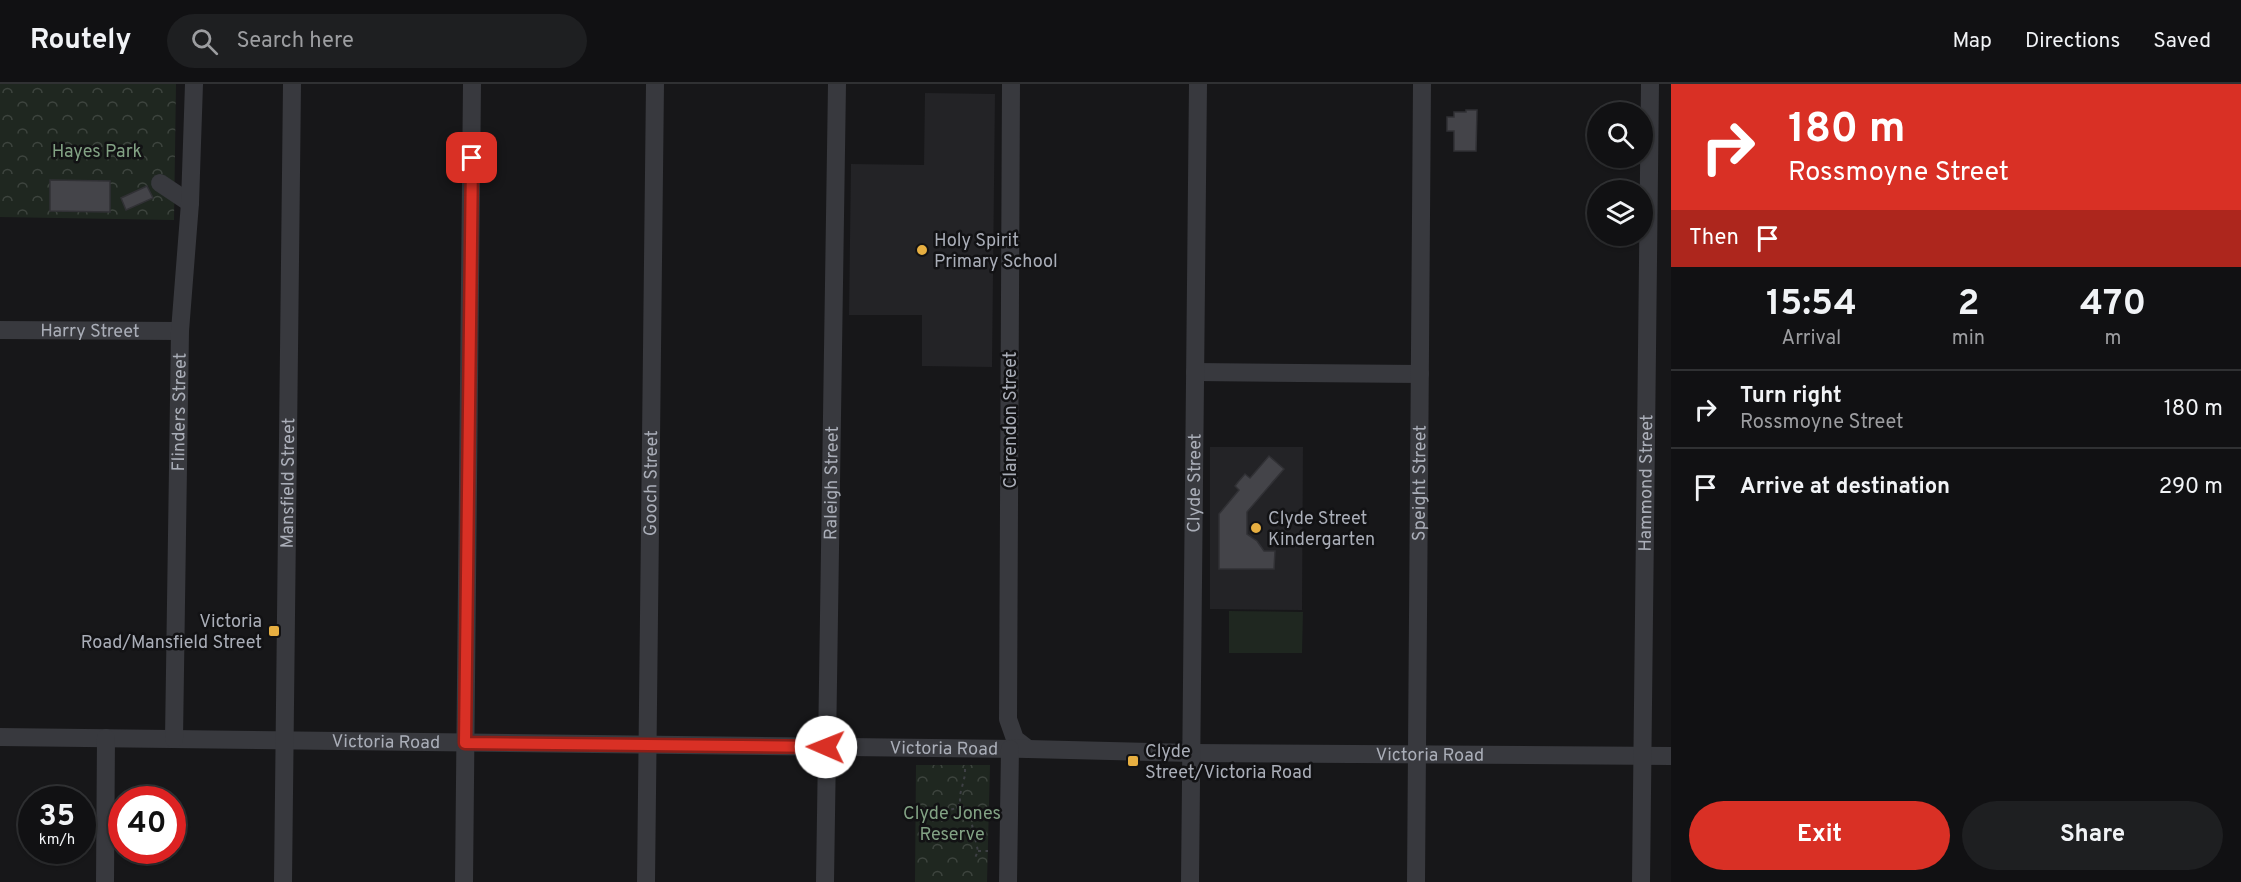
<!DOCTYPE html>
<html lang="en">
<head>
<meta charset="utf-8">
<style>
	body { margin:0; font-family:Overpass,sans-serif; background:#1e1f21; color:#f1f3f6; height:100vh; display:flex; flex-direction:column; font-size:22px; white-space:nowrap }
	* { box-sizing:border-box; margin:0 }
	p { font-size:20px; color:#9c9da0 }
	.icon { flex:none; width:33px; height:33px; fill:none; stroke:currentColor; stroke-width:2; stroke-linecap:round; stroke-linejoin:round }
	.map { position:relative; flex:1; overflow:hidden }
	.side { display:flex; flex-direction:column; background:#111113; width:570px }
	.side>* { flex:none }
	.guide { background:#d93025; color:#fff; overflow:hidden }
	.tools { position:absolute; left:1587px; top:18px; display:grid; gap:12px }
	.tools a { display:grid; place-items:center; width:66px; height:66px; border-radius:50%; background:#111113; box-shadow:0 2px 4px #0004,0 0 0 2px #303133; font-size:30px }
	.speed { position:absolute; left:18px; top:702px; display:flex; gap:12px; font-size:30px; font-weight:700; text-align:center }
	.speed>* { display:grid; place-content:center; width:78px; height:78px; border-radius:50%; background:#111113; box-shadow:0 2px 4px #0004,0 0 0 2px #303133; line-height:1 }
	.speed small { font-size:15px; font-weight:400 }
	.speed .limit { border:9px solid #d22; background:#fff; color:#111 }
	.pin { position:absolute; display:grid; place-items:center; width:51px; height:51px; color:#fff; margin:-26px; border-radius:12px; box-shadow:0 3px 9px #0006 }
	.me { position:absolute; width:66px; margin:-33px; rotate:271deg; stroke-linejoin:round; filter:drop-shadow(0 0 4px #0008) }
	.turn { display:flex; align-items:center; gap:21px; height:126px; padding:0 18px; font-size:27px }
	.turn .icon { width:78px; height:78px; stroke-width:2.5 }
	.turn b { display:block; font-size:42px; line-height:51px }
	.then { display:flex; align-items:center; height:57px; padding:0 18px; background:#0003; gap:12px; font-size:22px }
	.eta { display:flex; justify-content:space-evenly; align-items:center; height:102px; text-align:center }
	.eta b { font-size:36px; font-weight:700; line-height:42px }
	.primary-button { display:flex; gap:12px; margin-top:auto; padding:12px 18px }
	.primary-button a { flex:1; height:69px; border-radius:36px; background:#d93025; color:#fff; font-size:24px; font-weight:700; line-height:69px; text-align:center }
	.primary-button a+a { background:#1e1f21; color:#f1f3f6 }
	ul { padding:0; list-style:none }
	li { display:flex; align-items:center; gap:18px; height:78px; padding:0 18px; border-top:2px solid #303133 }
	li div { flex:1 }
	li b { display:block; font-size:22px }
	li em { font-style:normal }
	header { display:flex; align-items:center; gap:36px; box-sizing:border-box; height:84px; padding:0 30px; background:#111113; border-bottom:2px solid #303133 }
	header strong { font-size:28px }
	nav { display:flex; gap:33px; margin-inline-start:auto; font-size:21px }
	.search { width:420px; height:54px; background:#1e1f21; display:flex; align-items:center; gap:15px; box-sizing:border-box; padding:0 21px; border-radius:33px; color:#9c9da0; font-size:22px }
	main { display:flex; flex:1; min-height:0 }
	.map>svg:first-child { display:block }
</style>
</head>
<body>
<header>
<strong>Routely</strong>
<div class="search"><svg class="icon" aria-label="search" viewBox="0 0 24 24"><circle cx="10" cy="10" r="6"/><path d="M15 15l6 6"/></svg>Search here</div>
<nav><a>Map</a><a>Directions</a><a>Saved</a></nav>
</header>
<main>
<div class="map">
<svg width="1671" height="798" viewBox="0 0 1671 798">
	<defs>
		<pattern id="park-crowns" width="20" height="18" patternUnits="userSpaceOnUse" patternTransform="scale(1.5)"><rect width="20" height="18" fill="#1f2720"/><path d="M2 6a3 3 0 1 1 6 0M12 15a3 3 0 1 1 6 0" fill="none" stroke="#3d443e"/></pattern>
	</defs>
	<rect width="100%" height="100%" fill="#171719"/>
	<path fill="#232326" d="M925 9 995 10 992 283 922 282V231H849L851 80 924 81Z
		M1210 363H1303L1302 526 1210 525Z"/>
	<path fill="#1f2720" d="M1229 527 1303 528 1302 569H1229Z"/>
	<path fill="url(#park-crowns)" d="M0 0H176L174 136 0 133Z
		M916 681H990L987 798H915Z"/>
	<path fill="#444449" stroke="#313135" stroke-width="1.5" d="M1466 26H1477L1476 67H1454V47H1447V33H1454V28H1466Z
		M50 96 110 97V128L50 127Z
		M147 102 153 114 126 126 121 114Z
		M1269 372 1284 385 1247 428V450L1257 457 1264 467H1275L1274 485H1219V430L1239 406 1235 402 1238 398 1245 390 1250 394Z"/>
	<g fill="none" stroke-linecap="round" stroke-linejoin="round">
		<path stroke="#3e4045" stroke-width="2" stroke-dasharray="3 4.5" stroke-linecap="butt" d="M965 685V691L960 711V719L970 732 978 767 974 776
			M937 730 956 724 960 719
			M978 767H988"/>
		<g stroke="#38393e" stroke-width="18">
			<path d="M1011 0 1008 635 1015 655 1028 665"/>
			<path d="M160 99 190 119"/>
			<path id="s1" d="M0 246 180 247"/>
			<path d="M1195 288 1420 290"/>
			<path id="s2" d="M0 653 1028 665 1192 669 1671 672"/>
			<path id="s3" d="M174 655 180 247 190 119 194 0"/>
			<path d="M105 798 106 654"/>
			<path id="s4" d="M283 798 292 0"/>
			<path d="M464 798 472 0"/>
			<path id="s5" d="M646 798 655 0"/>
			<path id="s6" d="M825 798 837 0"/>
			<path d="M1008 798 1010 665"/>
			<path id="s7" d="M1190 798 1198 0"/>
			<path id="s8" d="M1416 798 1422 0"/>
			<path id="s9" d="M1641 798 1650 0"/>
		</g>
	</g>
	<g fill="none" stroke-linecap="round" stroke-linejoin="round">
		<defs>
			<path id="route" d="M472 74 465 659 826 663"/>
		</defs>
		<use href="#route" stroke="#8d1f18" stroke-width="15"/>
		<use href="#route" stroke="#d93025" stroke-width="10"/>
	</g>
	<g fill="#e7af41" stroke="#121214" stroke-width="2">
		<circle cx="922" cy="166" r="6"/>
		<circle cx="1256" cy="444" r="6"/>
		<rect x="268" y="541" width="12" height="12" rx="3"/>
		<rect x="1127" y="671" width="12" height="12" rx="3"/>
	</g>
	<g text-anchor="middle" stroke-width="5" stroke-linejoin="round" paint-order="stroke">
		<g font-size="18" fill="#82a284" stroke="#121214">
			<text x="97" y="73">Hayes Park</text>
			<text x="952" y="735">Clyde Jones<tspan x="952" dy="21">Reserve</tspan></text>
		</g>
		<g font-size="18" fill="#aaaeb8" stroke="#121214" text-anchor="start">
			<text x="934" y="162">Holy Spirit<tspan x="934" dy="21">Primary School</tspan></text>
			<text x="1268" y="440">Clyde Street<tspan x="1268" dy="21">Kindergarten</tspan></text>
			<text x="262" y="543" text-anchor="end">Victoria<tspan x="262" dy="21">Road/Mansfield Street</tspan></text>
			<text x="1145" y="673">Clyde<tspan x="1145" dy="21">Street/Victoria Road</tspan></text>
		</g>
		<g font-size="18" fill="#aaaeb8" stroke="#121214">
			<text dy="6" stroke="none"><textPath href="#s1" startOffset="90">Harry Street</textPath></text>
			<text dy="6" stroke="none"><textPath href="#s3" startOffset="327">Flinders Street</textPath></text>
			<text transform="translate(1010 336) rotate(-90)" y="6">Clarendon Street</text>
			<text dy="6" stroke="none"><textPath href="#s4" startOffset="399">Mansfield Street</textPath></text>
			<text dy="6" stroke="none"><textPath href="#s5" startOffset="399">Gooch Street</textPath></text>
			<text dy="6" stroke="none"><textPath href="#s6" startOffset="399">Raleigh Street</textPath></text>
			<text dy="6" stroke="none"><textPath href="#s7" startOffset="399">Clyde Street</textPath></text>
			<text dy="6" stroke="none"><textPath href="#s8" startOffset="399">Speight Street</textPath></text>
			<text dy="6" stroke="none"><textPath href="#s9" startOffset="399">Hammond Street</textPath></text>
			<text dy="6" stroke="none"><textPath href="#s2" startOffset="386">Victoria Road</textPath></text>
			<text dy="6" stroke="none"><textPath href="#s2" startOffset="944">Victoria Road</textPath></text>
			<text dy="6" stroke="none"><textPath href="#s2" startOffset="1430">Victoria Road</textPath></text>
		</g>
	</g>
</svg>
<div class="tools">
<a><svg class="icon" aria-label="search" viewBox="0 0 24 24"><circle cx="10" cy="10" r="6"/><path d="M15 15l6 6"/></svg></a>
<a><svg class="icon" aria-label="layers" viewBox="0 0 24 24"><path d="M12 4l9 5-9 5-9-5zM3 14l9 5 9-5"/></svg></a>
</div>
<div class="speed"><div>35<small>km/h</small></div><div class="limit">40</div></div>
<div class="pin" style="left:472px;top:74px;background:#d93025"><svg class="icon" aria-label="arrive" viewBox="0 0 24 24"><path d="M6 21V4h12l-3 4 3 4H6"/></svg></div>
<svg class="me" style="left:826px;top:663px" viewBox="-20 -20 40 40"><circle r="19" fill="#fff"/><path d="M0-13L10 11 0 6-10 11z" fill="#d93025"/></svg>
</div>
<section class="side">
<div class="guide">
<div class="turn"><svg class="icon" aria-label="right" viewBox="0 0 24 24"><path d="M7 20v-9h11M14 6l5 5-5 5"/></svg><div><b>180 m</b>Rossmoyne Street</div></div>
<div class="then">Then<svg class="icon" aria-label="arrive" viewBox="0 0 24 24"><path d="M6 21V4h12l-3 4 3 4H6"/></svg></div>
</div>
<div class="eta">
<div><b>15:54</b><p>Arrival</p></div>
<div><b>2</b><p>min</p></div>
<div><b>470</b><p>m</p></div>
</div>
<ul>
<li><svg class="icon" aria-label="right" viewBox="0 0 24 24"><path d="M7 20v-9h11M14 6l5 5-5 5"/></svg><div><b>Turn right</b><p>Rossmoyne Street</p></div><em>180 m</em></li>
<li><svg class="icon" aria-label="arrive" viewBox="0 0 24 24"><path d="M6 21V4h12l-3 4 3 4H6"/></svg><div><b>Arrive at destination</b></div><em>290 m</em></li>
</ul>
<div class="primary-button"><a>Exit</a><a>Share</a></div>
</section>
</main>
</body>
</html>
